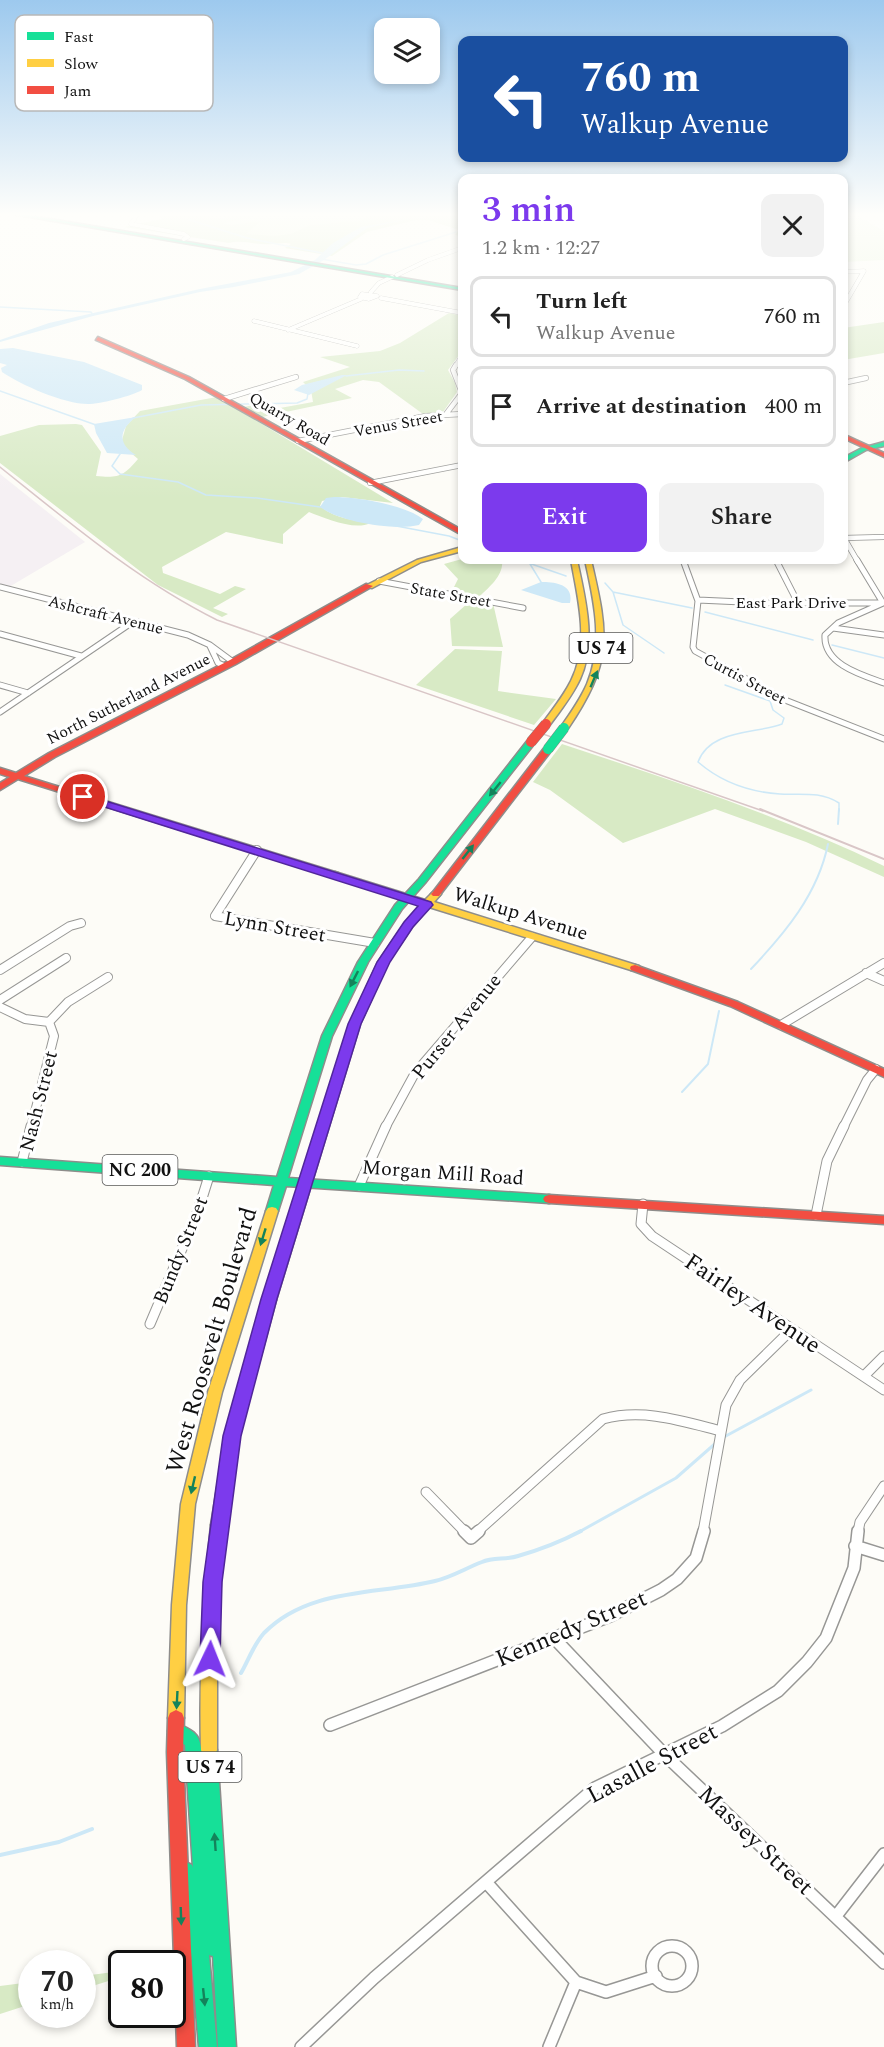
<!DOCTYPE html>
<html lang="en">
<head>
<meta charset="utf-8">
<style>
	body { margin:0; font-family:Spectral,serif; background:#f2f2f2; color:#222; height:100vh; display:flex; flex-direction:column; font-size:22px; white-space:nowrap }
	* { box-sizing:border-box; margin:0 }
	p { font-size:20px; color:#767676 }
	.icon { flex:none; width:33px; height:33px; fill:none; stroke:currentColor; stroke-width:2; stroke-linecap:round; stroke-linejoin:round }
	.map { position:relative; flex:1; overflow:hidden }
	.details { position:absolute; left:458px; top:174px; width:390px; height:390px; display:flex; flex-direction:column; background:#fff; border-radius:12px; box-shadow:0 3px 9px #0003 }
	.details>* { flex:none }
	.guide { position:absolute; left:458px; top:36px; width:390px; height:126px; border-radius:12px; box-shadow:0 3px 9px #0003; background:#1a4fa0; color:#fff; overflow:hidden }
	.tools { position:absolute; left:374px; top:18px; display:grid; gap:12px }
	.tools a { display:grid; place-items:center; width:66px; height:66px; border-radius:12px; background:#fff; box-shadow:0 3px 9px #0003; font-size:30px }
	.speed { position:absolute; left:18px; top:1950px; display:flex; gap:12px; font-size:30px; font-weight:700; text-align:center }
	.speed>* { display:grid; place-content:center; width:78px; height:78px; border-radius:50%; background:#fff; box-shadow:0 3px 9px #0003; line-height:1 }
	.speed small { font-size:15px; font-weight:400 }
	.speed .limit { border:3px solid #111; border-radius:9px; background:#fff; color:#111 }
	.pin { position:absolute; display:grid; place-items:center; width:51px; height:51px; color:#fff; margin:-26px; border:3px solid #fff; border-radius:50%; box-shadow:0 2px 6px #0007 }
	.me { position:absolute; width:66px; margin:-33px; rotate:2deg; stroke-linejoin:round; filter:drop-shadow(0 0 4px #0008) }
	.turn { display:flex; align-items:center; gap:21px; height:126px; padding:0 24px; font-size:27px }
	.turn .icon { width:78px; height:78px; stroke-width:2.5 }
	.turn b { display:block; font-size:42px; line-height:51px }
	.round { display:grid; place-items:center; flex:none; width:63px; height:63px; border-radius:12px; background:#f2f2f2 }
	.summary { display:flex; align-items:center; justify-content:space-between; height:102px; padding:0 24px }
	h1 { font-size:36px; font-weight:600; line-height:45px; color:#7c3aed }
	.primary-button { display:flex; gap:12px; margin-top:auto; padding:12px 24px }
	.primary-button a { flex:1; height:69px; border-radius:12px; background:#7c3aed; color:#fff; font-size:24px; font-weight:600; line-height:69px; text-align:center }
	.primary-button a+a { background:#f2f2f2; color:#222 }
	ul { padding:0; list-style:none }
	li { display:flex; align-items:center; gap:18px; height:81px; margin:0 12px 9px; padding:0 12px; border:3px solid #e0e0e0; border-radius:12px }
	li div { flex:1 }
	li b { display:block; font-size:22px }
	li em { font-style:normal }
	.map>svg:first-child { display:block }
</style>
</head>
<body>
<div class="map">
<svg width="884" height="2047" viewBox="0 0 884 2047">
	<rect width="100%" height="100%" fill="#fdfcf7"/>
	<path fill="#f5f0f3" d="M0 474 85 542 9 587 0 585Z"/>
	<path fill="#e7f3d7" d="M202 213H396L272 238 249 235 201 217Z
		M843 213H853L884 231V260L843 262Z"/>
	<path fill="#d8eac5" d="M162 213H211L208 216 215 219 251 213H271L224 223 230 225 261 221 246 234 274 236 291 234 310 225 359 221 369 216 388 213H462V236L455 235 459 230 428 220H416L367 232 332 256 285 248 291 244C284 242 280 244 272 244 258 246 243 239 229 243L124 227 161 219Z
		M449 313 462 316V351L448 370 455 383 457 392 443 412 423 414 379 382 363 380 335 389 352 398 262 417 244 407 259 404 280 408 313 402 311 390 303 382 350 367 320 357 380 351 400 343Z
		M884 322V353L843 360V328Z
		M217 397 393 503 342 497 322 501 320 506C334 518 352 520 370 523 355 531 324 518 309 512L283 534V544L226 532 162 567 163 573 220 594 235 586 246 589 213 608 228 614 222 617 158 585 0 463V436L39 425 76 424 82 425 101 452 96 476C118 478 123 477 138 459L124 447 122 440 126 426 140 411Z
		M462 559 502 560C504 575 490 586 480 596L452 591 458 579 444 564Z
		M468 603H493L503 647 452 646 450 619Z
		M455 649 502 651 498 691 556 699 534 725 416 685Z
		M562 744C671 780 781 816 884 866V877L806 842 715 809 623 843 550 790 533 782Z
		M121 1971V1977L83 1989V1976Z
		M31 1982V2004L0 2014V1986Z"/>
	<path fill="#cde8f7" d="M442 213H461L408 219 367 228 324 260 299 274 234 287 200 292 93 316 0 342V340L49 323 200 289 291 272 315 260 333 243 361 227Z
		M13 348 84 362 142 385V390C132 396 100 404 88 404 64 404 21 385 2 372L1 368 7 365 0 363V349Z
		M342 375H347L309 395 294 390 302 385Z
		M136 417C119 430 117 443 136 455L107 453 96 433 94 424Z
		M334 497C358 497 405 505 423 519L419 525C394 531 340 522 320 507L326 498Z
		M541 582C555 582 574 584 570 603H562L521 590Z"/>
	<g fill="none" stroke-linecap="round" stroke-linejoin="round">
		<path stroke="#cde8f7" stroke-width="1.5" d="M185 213 186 218 190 220 247 238 322 253
			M321 259 356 265 366 264 383 255 456 232
			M0 307 91 312 93 315
			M346 376 399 370 424 371
			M0 391 96 425
			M133 418 201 405 297 403 307 399 308 393
			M120 454 112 466 120 474 178 482 206 495 257 498 320 507
			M391 525 449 536 462 541
			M520 560 566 576
			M530 564 541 582
			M605 583 613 592 623 625 664 653
			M613 592 692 608
			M705 612 813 640
			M832 645 884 658
			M725 685 770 701 773 710 784 718 782 724C756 734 710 729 698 762 721 782 749 792 780 794 801 795 820 791 839 803V811"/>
		<path stroke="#cde8f7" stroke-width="2" d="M838 824 839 809
			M751 969C785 933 818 894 828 844
			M682 1092 708 1064 719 1011"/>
		<path stroke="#cde8f7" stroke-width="3" d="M724 1437 811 1390
			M579 1532 676 1478 717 1442"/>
		<path stroke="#cde8f7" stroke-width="4" d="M241 1673C248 1661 254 1644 264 1633 309 1587 378 1595 435 1581 452 1577 466 1568 482 1562 493 1557 506 1560 518 1556 539 1550 562 1541 581 1531
			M0 1855 59 1842 92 1829"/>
		<defs>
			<path id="street-far5" d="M138 213 131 224 184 234 188 237 184 239
				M843 272 864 271 843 307
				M397 275 428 260 462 248
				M371 292 379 283 392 277
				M362 294 377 296 369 299 360 297Z
				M381 298 462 313
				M254 321 357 346
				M288 330 361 299
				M455 367 461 357"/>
			<path id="street-far4" d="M843 383 866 378
				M224 399 296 377
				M446 414 462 393 453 370 456 365
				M298 441 426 416 462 414
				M370 483 462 465
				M843 538 884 537
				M844 538 858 562"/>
			<path id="street-far3" d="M683 560 698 601 693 647 695 651 785 700 884 739
				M776 560 798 603
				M857 560 883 603 838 623 825 635C823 664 861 675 884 683
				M379 581 523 608
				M0 587 188 635 210 645 233 662
				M698 600 766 603H883
				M833 628 884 635
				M0 634 81 656
				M210 646 218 663 225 666
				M0 685 28 693
				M0 712 134 621"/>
			<path id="street-far2" d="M257 850 215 916 375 943
				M0 970 70 926 81 923
				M866 973 884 981
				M0 1000 66 958
				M0 1007 25 1019 49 1022
				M49 1022 68 1002 108 977
				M781 1025 884 963
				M31 1128 54 1036 49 1022
				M385 1128 415 1073 532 937
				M843 1128 867 1080 876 1069"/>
			<path id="street-far1" d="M22 1162 31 1126
				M359 1186 386 1126
				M643 1204 641 1224 652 1236 884 1390
				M816 1215 827 1161 844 1126
				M150 1324 198 1211 209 1176
				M864 1376 884 1356
				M426 1492 465 1532
				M477 1532 603 1419C643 1408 682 1421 721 1431
				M703 1532 726 1405 740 1380 792 1329
				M858 1532 860 1522 884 1486"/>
			<path id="street" d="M464 1531 471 1538 479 1531
				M855 1546 884 1555
				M554 1638 664 1754 884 1963
				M330 1725 610 1616 661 1590 677 1579 696 1558 704 1531
				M486 1882 576 1982 606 1992 656 1976
				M836 1916 884 1854
				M652 1966a20 20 0 1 1 40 0a20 20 0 1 1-40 0Z
				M301 2047 374 1978 595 1788 722 1726 778 1691 807 1662 826 1638 854 1568 858 1531
				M549 2047 576 1982"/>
			<path id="fast" d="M6 213H15L462 288V290Z
				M884 442V446L866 450 843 463V458L862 448Z
				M531 739 535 742 534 744 425 883 402 909 368 962 332 1036 288 1178 549 1195 553 1196 555 1199 553 1202 549 1203 286 1186 278 1211 276 1214H268L266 1211 274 1185 0 1165V1157L277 1177 322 1036 358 962 395 905 419 879 528 740Z
				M176 1723C190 1729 200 1733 201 1749L203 1744 209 1742 215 1744 217 1750 236 2047H218L213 1956 209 1955 217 2047H199L191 1952 177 1871 180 1865 186 1862 192 1865 193 1868 185 1745 170 1736 168 1731 170 1726Z"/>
			<path id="slow" d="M462 547V551L421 562 372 588 365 586 417 560Z
				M571 560H577C585 598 597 642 580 679 572 696 560 711 549 726H546L542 724C552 710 563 697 571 681 590 643 578 599 571 560Z
				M585 560H591C609 637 613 662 567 730H564L560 728C570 714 580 700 587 684 604 643 594 601 585 560Z
				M335 872 425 900 433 892H439L441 894 434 902 639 966 640 968 639 970H631L429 907 412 927 388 962 360 1024 276 1300 274 1303 270 1305 266 1303 264 1300 350 1024 378 962 405 923 421 905 332 877 330 875 332 873Z
				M272 1207 276 1208 278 1211 222 1392 195 1504 186 1605 184 1718 182 1723 176 1726 170 1723 168 1718 172 1605 181 1504 208 1392 266 1211 268 1208Z
				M218 1519 223 1521 225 1525 217 1638V1750L215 1756 209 1758 203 1756 201 1750C199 1675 203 1600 211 1525L213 1521Z"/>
			<path id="jam" d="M98 337 189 377 462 530V535L185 379 96 340Z
				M843 434 884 453V457L843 438Z
				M366 584 373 586 236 664 55 757 24 776 338 873 340 875 338 877H332L18 779 0 790V783L10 777 0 774V768L16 773 49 753 230 660Z
				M548 746 552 749 551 751 439 896H433L431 894 433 892 545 747Z
				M635 965 738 1002 884 1069V1077L730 1006 631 970 630 968 631 966Z
				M549 1195 884 1216V1224L549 1203 545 1202 543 1199 545 1196Z
				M270 1295 274 1297 276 1300 241 1428 225 1525 223 1529 218 1531 213 1529 211 1525 227 1428 264 1300 266 1297Z
				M176 1710 182 1713 184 1718 183 1752 195 2047H177L167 1752 168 1718 170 1713Z"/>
		</defs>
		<use href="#street-far5" stroke="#979795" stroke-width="4.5"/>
		<use href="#street-far4" stroke="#979795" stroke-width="6"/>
		<use href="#street-far3" stroke="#979795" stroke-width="7"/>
		<use href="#street-far2" stroke="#979795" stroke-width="10"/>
		<use href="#street-far1" stroke="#979795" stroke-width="11"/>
		<use href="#street" stroke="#979795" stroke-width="14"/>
		<use href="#fast" stroke="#8e8d8b" stroke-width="3"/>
		<use href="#slow" stroke="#8e8d8b" stroke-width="3"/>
		<use href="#jam" stroke="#8e8d8b" stroke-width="3"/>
		<use href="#street-far5" stroke="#fffffe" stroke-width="4"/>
		<use href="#street-far4" stroke="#fffffe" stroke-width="4.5"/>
		<use href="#street-far3" stroke="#fffffe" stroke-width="5"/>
		<use href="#street-far2" stroke="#fffffe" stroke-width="8"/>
		<use href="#street-far1" stroke="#fffffe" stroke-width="9"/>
		<use href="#street" stroke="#fffffe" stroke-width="11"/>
		<use href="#fast" fill="#16e098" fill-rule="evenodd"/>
		<use href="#slow" fill="#ffcf43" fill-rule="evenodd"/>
		<use href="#jam" fill="#f24e42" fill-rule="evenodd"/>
		<path stroke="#d9c6c7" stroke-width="1.5" d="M0 467C70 523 137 580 217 620L763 811"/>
		<path stroke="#d9c6c7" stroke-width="2" d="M760 809 884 859"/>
		<defs>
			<path id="fast-bridge" d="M548 749 564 728"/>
			<path id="jam-bridge" d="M531 742 546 724"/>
		</defs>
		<use href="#fast-bridge" stroke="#858482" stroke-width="11" stroke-linecap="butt"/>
		<use href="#jam-bridge" stroke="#858482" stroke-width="11" stroke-linecap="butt"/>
		<use href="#fast-bridge" stroke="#16e098" stroke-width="10"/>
		<use href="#jam-bridge" stroke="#f24e42" stroke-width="10"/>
	</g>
	<defs><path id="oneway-solid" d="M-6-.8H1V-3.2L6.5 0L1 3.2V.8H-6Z" transform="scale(1.5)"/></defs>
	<g fill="#14835b">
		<use href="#oneway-solid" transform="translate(594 679) rotate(-67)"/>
		<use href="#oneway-solid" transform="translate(495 789) rotate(129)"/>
		<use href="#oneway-solid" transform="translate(468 852) rotate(-52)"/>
		<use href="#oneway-solid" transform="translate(354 979) rotate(117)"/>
		<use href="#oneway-solid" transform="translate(263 1237) rotate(107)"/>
		<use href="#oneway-solid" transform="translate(193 1485) rotate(103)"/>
		<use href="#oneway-solid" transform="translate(177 1700) rotate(93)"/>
		<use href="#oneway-solid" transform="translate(215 1842) rotate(-94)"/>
		<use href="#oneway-solid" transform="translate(181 1916) rotate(88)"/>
		<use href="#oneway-solid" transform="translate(204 1997) rotate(84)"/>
	</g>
	<linearGradient id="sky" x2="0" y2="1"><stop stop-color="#9dc9ee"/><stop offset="0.43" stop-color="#fefefb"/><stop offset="1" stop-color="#fefefb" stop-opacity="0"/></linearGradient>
	<rect width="884" height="499" fill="url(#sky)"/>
	<path fill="#7c3aed" stroke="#51269a" stroke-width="1.5" d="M83 794 431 902 433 905 413 927 390 962 361 1024 277 1299 241 1436 222 1582 220 1659 217 1666 210 1668 203 1666 200 1659 203 1582 223 1436 261 1299 348 1024 377 962 404 922 418 906 79 799 78 797Z"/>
	<g text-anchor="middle" stroke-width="6" stroke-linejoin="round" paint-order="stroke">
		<g font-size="16" fill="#111" stroke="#fff">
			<text transform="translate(290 418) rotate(30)" y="6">Quarry Road</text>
			<text transform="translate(398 423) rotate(-10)" y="6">Venus Street</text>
			<text transform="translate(451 594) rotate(10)" y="6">State Street</text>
			<text x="791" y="608">East Park Drive</text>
			<text transform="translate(106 614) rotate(14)" y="6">Ashcraft Avenue</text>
			<text transform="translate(745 678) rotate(28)" y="6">Curtis Street</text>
			<text transform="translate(128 698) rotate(-27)" y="6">North Sutherland Avenue</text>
		</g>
		<g fill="#fff" stroke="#585858" stroke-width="1.5">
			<rect x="569.5" y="633" width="63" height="30" rx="4.5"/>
			<rect x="102.5" y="1155" width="75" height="30" rx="4.5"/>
			<rect x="178.5" y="1752" width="63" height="30" rx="4.5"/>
		</g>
		<g font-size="18" font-weight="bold" fill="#111">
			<text x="601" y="654">US 74</text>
			<text x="140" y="1176">NC 200</text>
			<text x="210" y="1773">US 74</text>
		</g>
		<g font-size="20" fill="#111" stroke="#fff">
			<text transform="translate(521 913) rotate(17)" y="7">Walkup Avenue</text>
			<text transform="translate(275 926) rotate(10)" y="7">Lynn Street</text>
			<text transform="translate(456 1026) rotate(-51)" y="7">Purser Avenue</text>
			<text transform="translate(38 1101) rotate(-76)" y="7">Nash Street</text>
			<text transform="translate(443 1172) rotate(4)" y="7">Morgan Mill Road</text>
			<text transform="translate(180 1250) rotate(-68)" y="7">Bundy Street</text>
		</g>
		<g font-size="24" fill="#111" stroke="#fff">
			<text transform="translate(753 1303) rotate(34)" y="8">Fairley Avenue</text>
			<text transform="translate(211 1340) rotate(-74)" y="8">West Roosevelt Boulevard</text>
			<text transform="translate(571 1628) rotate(-23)" y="8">Kennedy Street</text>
			<text transform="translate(652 1763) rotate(-28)" y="8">Lasalle Street</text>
			<text transform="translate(756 1840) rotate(43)" y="8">Massey Street</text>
		</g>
	</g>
	<rect x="15" y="15" width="198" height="96" rx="9" fill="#fff" stroke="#b8b8b8" stroke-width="1.5"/>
	<rect x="27" y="32" width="27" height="8" fill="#16e098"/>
	<rect x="27" y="59" width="27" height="8" fill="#ffcf43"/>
	<rect x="27" y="86" width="27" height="8" fill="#f24e42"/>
	<g font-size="16" fill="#111">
		<text x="64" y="42">Fast</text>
		<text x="64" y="69">Slow</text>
		<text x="64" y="96">Jam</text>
	</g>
</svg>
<div class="tools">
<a><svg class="icon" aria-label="layers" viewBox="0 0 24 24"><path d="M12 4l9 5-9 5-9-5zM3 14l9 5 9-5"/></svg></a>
</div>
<div class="speed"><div>70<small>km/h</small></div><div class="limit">80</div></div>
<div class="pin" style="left:83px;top:797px;background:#d93025"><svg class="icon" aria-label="arrive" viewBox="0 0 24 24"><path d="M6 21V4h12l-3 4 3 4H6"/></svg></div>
<svg class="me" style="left:210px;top:1659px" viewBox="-20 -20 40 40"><path d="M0-17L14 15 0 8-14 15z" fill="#7c3aed" stroke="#fff" stroke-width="4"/></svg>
<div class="guide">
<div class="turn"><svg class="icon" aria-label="left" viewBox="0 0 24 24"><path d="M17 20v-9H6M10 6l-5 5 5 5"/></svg><div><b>760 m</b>Walkup Avenue</div></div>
</div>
<section class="details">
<div class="summary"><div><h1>3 min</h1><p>1.2 km · 12:27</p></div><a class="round"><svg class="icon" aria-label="close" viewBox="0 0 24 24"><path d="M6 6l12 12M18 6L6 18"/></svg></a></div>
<ul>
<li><svg class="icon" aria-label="left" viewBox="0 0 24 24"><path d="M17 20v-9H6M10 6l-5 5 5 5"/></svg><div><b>Turn left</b><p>Walkup Avenue</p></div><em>760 m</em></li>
<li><svg class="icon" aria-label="arrive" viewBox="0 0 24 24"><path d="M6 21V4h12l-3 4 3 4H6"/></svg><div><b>Arrive at destination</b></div><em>400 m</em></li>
</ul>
<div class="primary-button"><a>Exit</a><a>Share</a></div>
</section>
</div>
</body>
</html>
